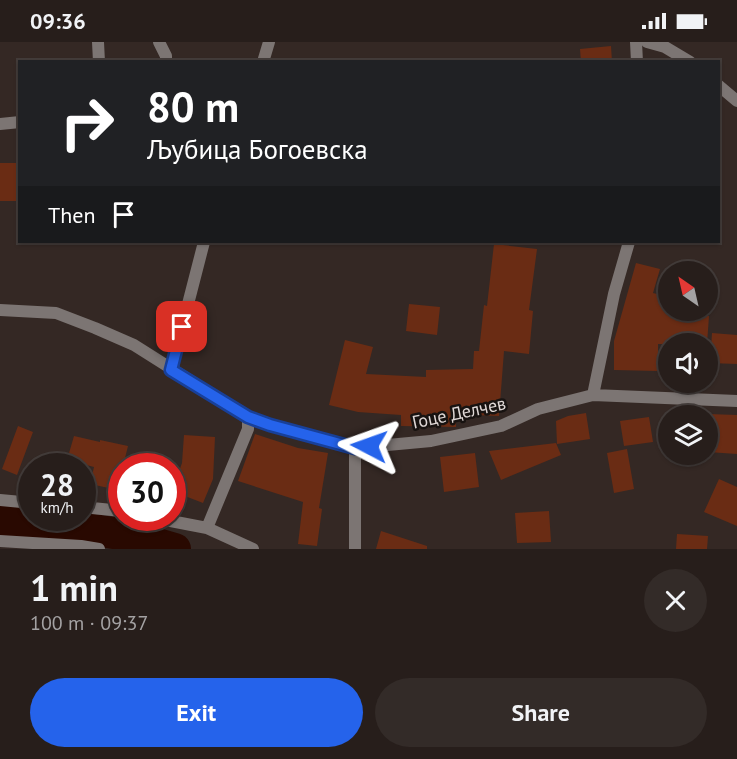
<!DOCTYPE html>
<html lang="en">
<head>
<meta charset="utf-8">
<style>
	body { margin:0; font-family:"PT Sans",sans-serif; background:#332b28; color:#f1f3f6; height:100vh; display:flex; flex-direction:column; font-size:22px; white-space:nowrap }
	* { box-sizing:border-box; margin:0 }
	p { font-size:20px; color:#a4a2a3 }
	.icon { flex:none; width:33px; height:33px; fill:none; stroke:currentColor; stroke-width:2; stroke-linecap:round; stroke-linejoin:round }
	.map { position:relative; height:507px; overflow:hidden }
	.panel { display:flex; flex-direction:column; background:#271e1b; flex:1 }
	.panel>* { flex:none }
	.banner { position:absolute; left:18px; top:18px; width:702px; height:183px; border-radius:0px; box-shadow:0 2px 4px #0004,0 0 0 2px #433c3a; background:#202124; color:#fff; overflow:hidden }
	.needle { width:39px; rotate:326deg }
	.tools { position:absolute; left:658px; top:219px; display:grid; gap:12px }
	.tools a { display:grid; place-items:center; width:60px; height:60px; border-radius:50%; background:#271e1b; box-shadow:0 2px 4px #0004,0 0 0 2px #433c3a; font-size:30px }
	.speed { position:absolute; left:18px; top:411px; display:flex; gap:12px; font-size:30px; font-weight:700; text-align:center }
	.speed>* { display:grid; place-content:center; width:78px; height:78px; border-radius:50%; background:#271e1b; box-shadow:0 2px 4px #0004,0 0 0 2px #433c3a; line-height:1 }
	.speed small { font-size:15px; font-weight:400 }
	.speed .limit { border:9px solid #d22; background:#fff; color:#111 }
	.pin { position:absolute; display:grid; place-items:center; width:51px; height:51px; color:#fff; margin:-26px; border-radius:12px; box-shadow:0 3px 9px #0006 }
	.me { position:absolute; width:66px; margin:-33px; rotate:274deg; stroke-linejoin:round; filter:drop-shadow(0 0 4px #0008) }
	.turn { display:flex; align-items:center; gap:21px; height:126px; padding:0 30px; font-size:27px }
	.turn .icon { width:78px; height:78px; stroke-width:2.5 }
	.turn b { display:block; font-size:42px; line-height:51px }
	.then { display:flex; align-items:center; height:57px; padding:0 30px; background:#0003; gap:12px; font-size:22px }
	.round { display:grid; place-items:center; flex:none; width:63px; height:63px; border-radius:32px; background:#332b28 }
	.overview { display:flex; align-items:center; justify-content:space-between; height:102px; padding:0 30px }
	h1 { font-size:36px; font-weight:700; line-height:45px }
	.cta { display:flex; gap:12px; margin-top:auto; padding:12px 30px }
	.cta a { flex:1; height:69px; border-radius:36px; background:#2563eb; color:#fff; font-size:24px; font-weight:700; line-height:69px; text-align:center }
	.cta a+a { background:#332b28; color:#f1f3f6 }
	.status { display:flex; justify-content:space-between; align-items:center; height:42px; padding:0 30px; background:#271e1b; direction:ltr }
	.status svg { height:16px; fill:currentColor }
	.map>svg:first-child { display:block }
</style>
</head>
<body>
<div class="status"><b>09:36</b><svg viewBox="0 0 49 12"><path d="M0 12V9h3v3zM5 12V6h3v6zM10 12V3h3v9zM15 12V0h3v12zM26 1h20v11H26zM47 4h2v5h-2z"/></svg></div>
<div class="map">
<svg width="737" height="507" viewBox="0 0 737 507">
	<rect width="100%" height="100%" fill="#342824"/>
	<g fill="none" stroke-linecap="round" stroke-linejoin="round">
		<path stroke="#290901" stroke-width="32" d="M0 479 67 484 127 493 175 507"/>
	</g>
	<path fill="#6a2c14" d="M611 4 612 20H581L580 7Z
		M0 121H20V159H0Z
		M494 202 537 207 529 268 533 269 529 312 504 309 499 374 474 373 471 366V373L456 372V385L401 384V373L358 370 329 363 345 298 373 305 366 332 426 335V328L473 327 474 309H479L484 263 487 264Z
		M636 221 660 227 653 251 669 255V268H685L684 273 709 274 707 302H658V329L614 328V299Z
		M409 262 440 265 437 293 406 289Z
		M712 291 737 293V322L710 321Z
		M586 371 590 397 557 402 556 379 568 374Z
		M708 372 737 373V412L708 410Z
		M649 375 653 400 624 404 620 379Z
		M18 384 33 390 17 433 2 427Z
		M255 392 298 406 328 411 319 466 322 467 317 504 298 502 303 460 238 439Z
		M184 393 215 395 213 437 203 461 172 449 182 421Z
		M74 394 100 400V398L128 404 123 424H122L118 448 90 442 94 425 67 418Z
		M556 401 561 413 501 438 489 409Z
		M627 407 634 447 614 451 607 411Z
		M475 411 479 445 444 450 440 415Z
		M719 437 737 445V484L704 470Z
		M549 469 551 500 517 501 515 471Z
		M381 489 427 504V507H376Z
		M677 492 708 494 707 507H676Z"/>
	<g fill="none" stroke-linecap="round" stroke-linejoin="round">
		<path stroke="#7c7573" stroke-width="12" d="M98 0 99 20
			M159 0 166 14V20
			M636 0 637 20
			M647 0 665 5 690 20
			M263 20 269 0
			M718 43 737 59
			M0 82 20 80
			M0 268 56 271 95 286 134 303 248 375 269 383 355 406 431 399 501 384 538 367 593 353 737 359
			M171 328 204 200
			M593 353 614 252 629 200
			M0 458 32 461
			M82 465 122 469
			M155 476 207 486 253 507
			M207 486 248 387V375
			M0 499 81 504 99 507
			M355 507V406"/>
	</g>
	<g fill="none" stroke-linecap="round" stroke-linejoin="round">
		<defs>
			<path id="route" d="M182 285 171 328 248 375 270 383 355 406 369 404"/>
		</defs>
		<use href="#route" stroke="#184099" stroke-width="15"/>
		<use href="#route" stroke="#2563eb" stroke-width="10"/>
	</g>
	<g text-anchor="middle" stroke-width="5" stroke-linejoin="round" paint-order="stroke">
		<g font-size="18" fill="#e0d8d6" stroke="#181311">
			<text transform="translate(459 371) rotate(-12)" y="6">Гоце Делчев</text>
		</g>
	</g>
</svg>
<div class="tools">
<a><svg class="needle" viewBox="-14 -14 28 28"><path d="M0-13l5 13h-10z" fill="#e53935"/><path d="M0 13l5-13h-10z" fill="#a4a2a3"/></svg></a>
<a><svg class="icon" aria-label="sound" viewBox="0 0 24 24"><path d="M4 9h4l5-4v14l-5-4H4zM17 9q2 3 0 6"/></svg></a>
<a><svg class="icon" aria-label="layers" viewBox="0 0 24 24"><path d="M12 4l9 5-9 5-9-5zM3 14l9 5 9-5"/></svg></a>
</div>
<div class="speed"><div>28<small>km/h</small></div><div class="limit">30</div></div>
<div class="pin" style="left:182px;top:285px;background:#d93025"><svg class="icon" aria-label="arrive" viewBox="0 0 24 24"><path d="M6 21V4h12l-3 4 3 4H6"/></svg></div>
<svg class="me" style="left:369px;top:404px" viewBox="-20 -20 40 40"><path d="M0-17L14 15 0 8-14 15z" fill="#2563eb" stroke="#fff" stroke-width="4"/></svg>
<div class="banner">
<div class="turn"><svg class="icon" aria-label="right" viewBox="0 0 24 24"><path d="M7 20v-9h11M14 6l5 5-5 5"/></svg><div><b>80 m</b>Љубица Богоевска</div></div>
<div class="then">Then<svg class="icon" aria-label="arrive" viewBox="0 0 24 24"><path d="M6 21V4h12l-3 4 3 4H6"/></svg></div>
</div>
</div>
<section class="panel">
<div class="overview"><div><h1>1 min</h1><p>100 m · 09:37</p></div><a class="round"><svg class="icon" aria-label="close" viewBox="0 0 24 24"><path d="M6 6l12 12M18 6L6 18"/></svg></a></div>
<div class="cta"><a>Exit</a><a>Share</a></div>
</section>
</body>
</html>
